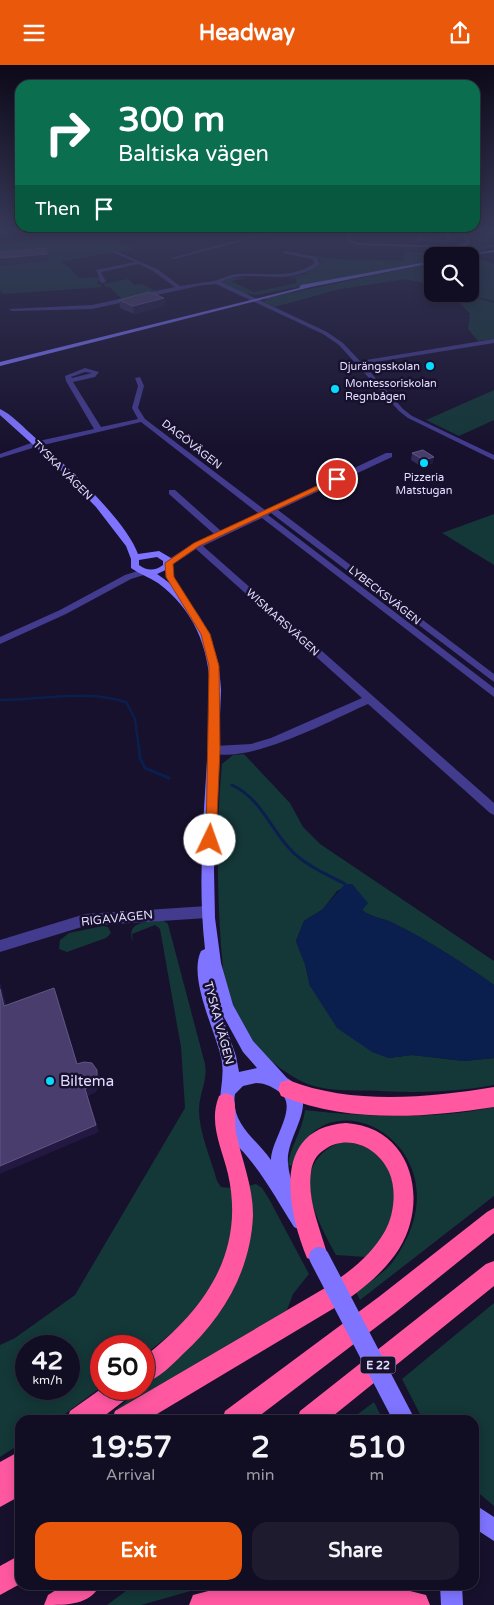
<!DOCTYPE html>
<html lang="en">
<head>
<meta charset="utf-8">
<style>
	body { margin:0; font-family:"Varela Round",sans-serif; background:#1e1b2f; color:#f1f3f6; height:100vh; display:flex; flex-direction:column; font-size:19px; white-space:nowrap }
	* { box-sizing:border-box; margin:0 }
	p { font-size:16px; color:#9c9ca5 }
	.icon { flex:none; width:28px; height:28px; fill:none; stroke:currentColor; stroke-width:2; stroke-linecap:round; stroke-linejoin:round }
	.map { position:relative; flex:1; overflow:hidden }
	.drawer { position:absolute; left:15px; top:1350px; width:464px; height:175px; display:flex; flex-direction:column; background:#110d22; border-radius:15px; box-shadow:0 2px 12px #0003,0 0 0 1px #302d40 }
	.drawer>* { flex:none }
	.top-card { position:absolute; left:15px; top:15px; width:465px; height:152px; border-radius:15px; box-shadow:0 2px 12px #0003,0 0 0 1px #302d40; background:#0b6e4f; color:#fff; overflow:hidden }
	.tools { position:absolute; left:424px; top:182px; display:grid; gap:10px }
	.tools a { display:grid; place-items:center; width:55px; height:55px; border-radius:10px; background:#110d22; box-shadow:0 2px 12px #0003,0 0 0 1px #302d40; font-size:25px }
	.speed { position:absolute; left:15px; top:1270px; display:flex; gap:10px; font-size:25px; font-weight:700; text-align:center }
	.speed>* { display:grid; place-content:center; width:65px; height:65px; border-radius:50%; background:#110d22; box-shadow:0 2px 12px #0003,0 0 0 1px #302d40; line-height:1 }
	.speed small { font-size:12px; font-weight:400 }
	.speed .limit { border:8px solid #d22; background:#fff; color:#111 }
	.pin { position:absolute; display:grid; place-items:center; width:42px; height:42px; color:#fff; margin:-21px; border:2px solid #fff; border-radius:50%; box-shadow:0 1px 5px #0007 }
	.me { position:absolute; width:55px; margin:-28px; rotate:3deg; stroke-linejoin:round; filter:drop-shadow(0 0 4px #0008) }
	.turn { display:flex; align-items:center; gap:18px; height:105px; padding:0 20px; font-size:22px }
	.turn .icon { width:65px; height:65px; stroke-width:2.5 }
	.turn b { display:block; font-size:35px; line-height:42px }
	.then { display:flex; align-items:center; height:48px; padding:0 20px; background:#0003; gap:10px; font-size:19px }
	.eta { display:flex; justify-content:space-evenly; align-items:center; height:85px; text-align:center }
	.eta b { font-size:30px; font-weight:700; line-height:35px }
	.primary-button { display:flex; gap:10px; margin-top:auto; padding:10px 20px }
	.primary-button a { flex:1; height:58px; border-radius:15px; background:#ea580c; color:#fff; font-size:20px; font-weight:700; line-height:58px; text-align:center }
	.primary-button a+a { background:#1e1b2f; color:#f1f3f6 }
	header { display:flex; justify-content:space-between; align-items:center; height:65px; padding:0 20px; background:#ea580c; color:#fff; font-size:22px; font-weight:700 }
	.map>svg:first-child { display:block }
</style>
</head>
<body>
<header><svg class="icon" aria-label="menu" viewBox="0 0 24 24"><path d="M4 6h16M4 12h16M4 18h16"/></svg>Headway<svg class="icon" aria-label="share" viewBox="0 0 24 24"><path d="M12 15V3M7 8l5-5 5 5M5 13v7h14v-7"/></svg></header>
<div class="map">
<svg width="494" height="1540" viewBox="0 0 494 1540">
	<rect width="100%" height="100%" fill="#17112d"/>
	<path fill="#143738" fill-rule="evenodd" d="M42 166H95L133 184 60 197 71 203 70 204 80 213 98 212 100 215 97 218 103 222 3 229 0 225V179L44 174Z
		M471 180H494V182L458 191H432V196L256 230 244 228 220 218 230 213H246L231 216 254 227 297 218 295 213 288 212 309 209 304 208 321 199 319 194 310 190 335 194 404 196 405 187 443 189 474 183Z
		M470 195H482L494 199V236L465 229 494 238V274L478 276 468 264 470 249 452 229H470Z
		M432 198V220L405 214 336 225 275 242 263 237 267 233Z
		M128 214 134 220 142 219 158 227 123 235 110 222H105L104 219Z
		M494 325V355L459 371 426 355Z
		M494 449V500L442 468Z
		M244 689 290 738 303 762 320 779 494 896V920C463 898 431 877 397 860 385 853 372 853 362 845L367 838 352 819 337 826 323 844 304 856 296 876 305 899 310 921 388 993 412 990 464 996 494 993V1020C457 1027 419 1028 381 1026 355 1025 322 1028 299 1015 267 998 243 970 230 937 223 920 223 899 221 881 217 821 216 759 222 699L233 690Z
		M164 856 168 859 205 999C208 1015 199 1029 199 1045 199 1068 211 1093 217 1116L221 1122 232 1123C238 1207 208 1242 144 1290V1281H101V1322L57 1355H20V1379L0 1392V1280L15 1273 75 1230 185 1043 181 982 160 864 155 860 132 869 133 877C124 856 150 856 164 856ZM26 1281H69V1324H26Z
		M103 861 108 862 111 868 106 873 67 887 59 884 60 875 69 868Z
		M494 1042V1131L360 1235 356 1227C368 1218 385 1208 394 1195 474 1083 321 1000 293 1101L288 1100C290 1081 303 1065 305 1045 367 1052 432 1055 494 1042Z
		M341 1077C355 1077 362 1080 374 1087 404 1106 397 1153 379 1179 375 1184 369 1188 365 1192L336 1190C316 1154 286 1099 341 1077Z
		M256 1119 262 1123 269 1134 309 1209 293 1229 287 1245 112 1348C192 1282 261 1239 248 1121Z
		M494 1238V1441L474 1424V1355H423L402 1314Z
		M374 1337 383 1355H350Z
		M134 1520H212L141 1540H107Z"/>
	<path fill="#0a1f4e" d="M345 819H352L368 838 362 845C372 853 385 853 397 860 431 877 463 898 494 920V993L464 996 412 990 388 993 372 987 337 963 310 921 305 899 296 876 304 856 323 844Z"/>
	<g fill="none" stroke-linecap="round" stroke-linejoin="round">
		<path stroke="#0a1f4e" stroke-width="2.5" d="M0 635C43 635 84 624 126 637L135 654 139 684"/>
		<path stroke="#0a1f4e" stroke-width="3" d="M139 683 140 693 145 703 169 713
			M232 720C260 733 269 761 289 783 304 800 326 809 345 819"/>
		<path fill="#423b8e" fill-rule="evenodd" d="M271 166H279L174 194 172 193Z
			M348 166H352L351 175 358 178 453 181 465 177 462 168 456 166H481L467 168 470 178 463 182 453 183 358 180 347 177Z
			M416 166H420L422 174 446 175 445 166H449L451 176H418Z
			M113 185 157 204 180 221C192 219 203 218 214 216 222 214 228 210 237 209 264 207 291 215 315 198L312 194 283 188 285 186 316 192 320 199C284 225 250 201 221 217L327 267 343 278 360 296 494 274V278L363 299 403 344 412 351 494 390V395L408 353 399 346 339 280 323 269 216 219 203 220 92 244 12 246 9 244 92 240 175 222 153 206 139 199 101 207 106 217 101 218 96 205 135 197 113 187Z
			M85 303 99 307 95 312 73 317 101 362 138 354 132 343 138 321 135 313 140 312 144 321 138 343 145 354 265 445 386 388H392V392L278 445 494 609V617L271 448 268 450 494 623V632L262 453 203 481 494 738V750L490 748 368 639C331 655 251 699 211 688L209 685 211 682 215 681 251 679 271 673 362 633 196 484 172 500H166V496L194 478 214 469 169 429V425H175L221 466 258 448 141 357 39 381 0 393V389L34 377 94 364 66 316 65 311ZM85 307 92 308 72 313 71 312Z
			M144 504 149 507 147 509 131 514 66 549 0 579V572L60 545 125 510Z
			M207 841 212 843 214 847 212 851 207 853 85 861 0 887V875L85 849Z"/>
		<path fill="#7e74ff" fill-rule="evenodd" d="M494 185V187L464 191 466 190Z
			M432 196V198L311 222 0 301V297L299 223 301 220Z
			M0 344C11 349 21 360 30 368 60 395 125 453 138 489L159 486 171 493 170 503 157 509C198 536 219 576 221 625L214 805 215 853 221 898 233 940 253 976 287 1013C324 1036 285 1069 288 1098 289 1118 301 1138 309 1156L306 1162 300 1165 294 1162C280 1140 267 1116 250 1095 242 1084 230 1075 224 1063 213 1039 227 1017 221 992 215 965 188 913 201 886L205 884C195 798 209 711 210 625 209 581 193 544 158 518 149 512 139 509 131 503V494L126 481 96 442 51 396 0 350ZM157 492 163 496V500C155 506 147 506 139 500V495ZM220 945 243 987 257 1003 239 1007 236 991ZM256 1018C264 1018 271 1021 278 1026 301 1040 271 1074 271 1095 256 1074 230 1058 235 1029L243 1021Z
			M474 1439 494 1452V1476L474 1463Z
			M440 1520H462L463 1540H441Z"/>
		<path fill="#ff58a1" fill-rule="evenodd" d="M288 1015C351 1040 428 1033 494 1022V1042C424 1053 348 1058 281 1031L278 1024 281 1017Z
			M226 1028 233 1031C237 1042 234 1056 236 1068 242 1096 253 1121 253 1150 251 1205 223 1253 183 1289 172 1300 159 1313 144 1319V1292C203 1246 246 1189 228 1109 222 1083 208 1058 219 1031Z
			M346 1058C411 1062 430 1134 399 1184 384 1207 363 1224 341 1239L147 1355H112L115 1346 325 1223C348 1208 371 1191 385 1166 394 1150 397 1125 389 1107 378 1082 347 1068 324 1085 316 1090 312 1098 311 1107 307 1133 319 1161 326 1185L323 1193 315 1196 307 1193C287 1144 271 1063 346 1058Z
			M494 1143V1168L396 1247 254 1355H222L225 1346 380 1231 487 1147Z
			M494 1196V1221L328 1355H297L300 1346 486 1199Z
			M101 1324H133L129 1332 99 1355H67L70 1346Z
			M20 1386V1431L0 1442V1397Z
			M20 1490V1519L0 1530V1501Z
			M64 1520H100C90 1540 68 1540 44 1540L48 1530Z
			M253 1520H375L402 1524 426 1530 430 1540H189L193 1530 216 1524Z"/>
		<path stroke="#7e74ff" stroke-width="20" d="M319 1192 404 1355"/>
	</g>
	<path fill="#362a5b" d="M164 233 165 241 134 249 120 243 119 235Z
		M412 388 433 398 422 402 411 395Z"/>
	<path fill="#221841" d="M46 183 48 196 0 201V193Z
		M164 233 165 241 134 249 133 241Z
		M434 392 433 398 422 402 424 395Z
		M0 918 1 920 9 950 4 941 0 924Z
		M54 923 57 931 80 1007 77 999Z
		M97 1005 100 1013V1020L96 1027 88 1031 99 1067 0 1109V1101Z"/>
	<path fill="#493d6d" stroke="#615684" d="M46 183 47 189 0 193V187Z
		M149 227 164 233 133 241 119 235Z
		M423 385 434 392 424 395 412 388Z
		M54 923 77 999 84 997 92 998 97 1005V1012L92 1019 85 1024 96 1060 0 1101V924L4 941Z"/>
	<linearGradient id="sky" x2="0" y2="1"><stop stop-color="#0d0919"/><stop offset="0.43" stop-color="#363857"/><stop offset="1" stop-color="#363857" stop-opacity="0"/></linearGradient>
	<rect width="494" height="382" fill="url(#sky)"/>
	<path fill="#ea580c" stroke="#983908" d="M334 413 341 414 199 481 173 499 174 512 210 569 219 601 220 684 216 775 214 778H206L209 601 201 569 166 512 165 498 194 478Z"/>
	<g fill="#09dbff" stroke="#17112d" stroke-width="2">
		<circle cx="430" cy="301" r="5"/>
		<circle cx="335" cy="324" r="5"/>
		<circle cx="424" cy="398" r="5"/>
		<circle cx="50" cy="1016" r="5"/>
	</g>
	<g text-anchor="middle" stroke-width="5" stroke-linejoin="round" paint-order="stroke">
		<g font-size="11" fill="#e3ddff" stroke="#17112d" text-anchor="end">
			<text x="420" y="305">Djurängsskolan</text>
			<text x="345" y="322" text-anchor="start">Montessoriskolan<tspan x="345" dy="13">Regnbågen</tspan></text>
			<text x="424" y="416" text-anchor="middle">Pizzeria<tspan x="424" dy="13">Matstugan</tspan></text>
		</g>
		<g font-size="11" fill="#e3ddff" stroke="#17112d">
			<text transform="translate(192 379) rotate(38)" y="4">DAGÖVÄGEN</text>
			<text transform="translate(63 405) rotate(45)" y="4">TYSKA VÄGEN</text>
			<text transform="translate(385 530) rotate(38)" y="4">LYBECKSVÄGEN</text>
			<text transform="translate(283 557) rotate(42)" y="4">WISMARSVÄGEN</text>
		</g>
		<rect fill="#17112d" stroke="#a6a0c0" stroke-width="1" x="360.5" y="1291.5" width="35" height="17" rx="4"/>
		<g font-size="11" font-weight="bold" fill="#e3ddff">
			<text x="378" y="1304">E 22</text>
		</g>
		<g font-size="12" fill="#e3ddff" stroke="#17112d">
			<text transform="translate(117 853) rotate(-6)" y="4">RIGAVÄGEN</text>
			<text transform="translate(219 958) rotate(75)" y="4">TYSKA VÄGEN</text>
		</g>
		<g font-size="15" fill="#e3ddff" stroke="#17112d" text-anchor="start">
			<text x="60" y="1021">Biltema</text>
		</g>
	</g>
</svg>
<div class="tools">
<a><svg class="icon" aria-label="search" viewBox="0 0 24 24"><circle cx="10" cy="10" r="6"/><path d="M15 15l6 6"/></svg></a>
</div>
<div class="speed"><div>42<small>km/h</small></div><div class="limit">50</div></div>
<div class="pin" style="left:337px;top:414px;background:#d93025"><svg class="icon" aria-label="arrive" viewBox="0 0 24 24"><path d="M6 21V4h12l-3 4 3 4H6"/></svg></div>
<svg class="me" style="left:210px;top:775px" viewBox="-20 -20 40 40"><circle r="19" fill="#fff"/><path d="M0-13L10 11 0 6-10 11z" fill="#ea580c"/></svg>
<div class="top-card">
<div class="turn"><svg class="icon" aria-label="right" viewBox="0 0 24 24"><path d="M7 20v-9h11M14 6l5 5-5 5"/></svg><div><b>300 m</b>Baltiska vägen</div></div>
<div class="then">Then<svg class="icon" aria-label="arrive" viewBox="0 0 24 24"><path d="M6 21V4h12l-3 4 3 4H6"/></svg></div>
</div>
<section class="drawer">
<div class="eta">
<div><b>19:57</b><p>Arrival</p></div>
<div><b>2</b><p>min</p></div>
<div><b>510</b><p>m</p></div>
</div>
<div class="primary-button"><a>Exit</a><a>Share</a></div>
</section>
</div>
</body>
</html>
